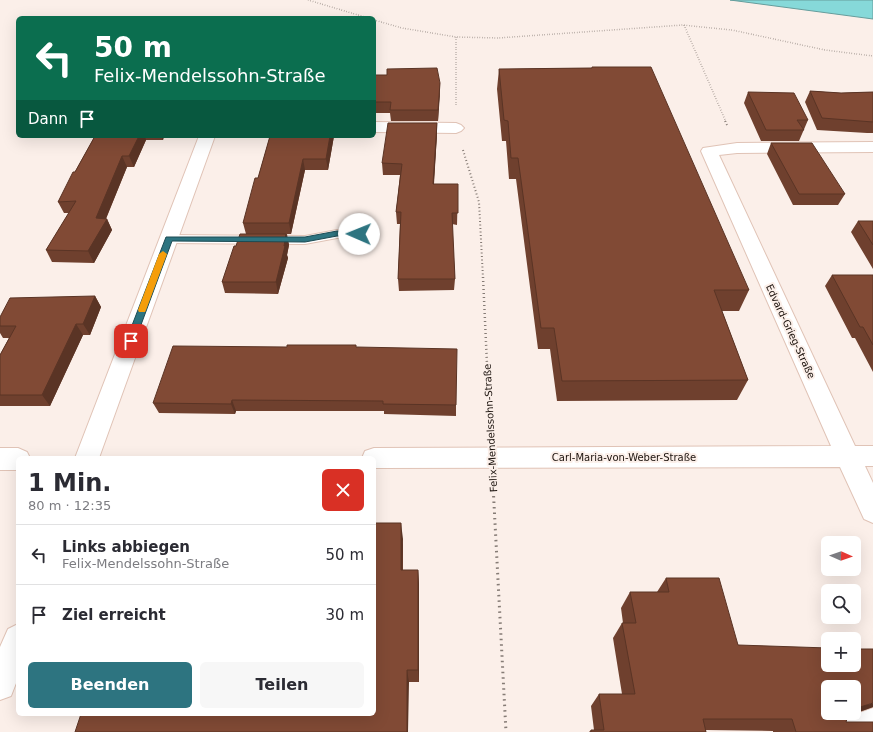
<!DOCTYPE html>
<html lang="de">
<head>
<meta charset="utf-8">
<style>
	body { margin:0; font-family:"DejaVu Sans",sans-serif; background:#f7f7f7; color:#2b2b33; height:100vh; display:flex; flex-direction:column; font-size:15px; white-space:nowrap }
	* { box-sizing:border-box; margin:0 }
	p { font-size:13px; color:#7c7c81 }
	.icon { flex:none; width:22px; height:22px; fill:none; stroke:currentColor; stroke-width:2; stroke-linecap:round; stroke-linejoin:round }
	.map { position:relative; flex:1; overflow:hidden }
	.panel { position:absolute; left:16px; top:456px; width:360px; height:260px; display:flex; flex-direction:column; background:#fff; border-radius:6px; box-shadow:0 4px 16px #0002 }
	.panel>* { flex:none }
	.guide { position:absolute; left:16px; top:16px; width:360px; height:122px; border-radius:6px; box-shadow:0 4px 16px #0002; background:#0b6e4f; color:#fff; overflow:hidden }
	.needle { width:26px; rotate:92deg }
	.fabs { position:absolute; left:821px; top:536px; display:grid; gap:8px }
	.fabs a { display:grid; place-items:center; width:40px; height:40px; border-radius:6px; background:#fff; box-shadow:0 4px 16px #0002; font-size:20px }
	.pin { position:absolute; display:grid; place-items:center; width:34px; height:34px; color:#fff; margin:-17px; border-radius:8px; box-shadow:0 2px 6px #0006 }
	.me { position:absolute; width:44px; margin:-22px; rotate:271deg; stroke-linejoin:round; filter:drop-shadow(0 0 3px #0008) }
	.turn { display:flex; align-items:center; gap:14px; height:84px; padding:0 12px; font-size:18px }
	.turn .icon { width:52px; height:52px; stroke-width:2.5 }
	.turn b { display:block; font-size:28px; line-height:34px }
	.then { display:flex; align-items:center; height:38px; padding:0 12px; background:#0003; gap:8px; font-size:15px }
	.round { display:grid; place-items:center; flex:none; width:42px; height:42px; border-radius:6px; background:#f7f7f7 }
	.overview { display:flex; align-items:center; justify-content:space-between; height:68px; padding:0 12px }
	h1 { font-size:24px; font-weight:700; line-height:30px }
	.action { display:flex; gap:8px; margin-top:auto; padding:8px 12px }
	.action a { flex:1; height:46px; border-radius:6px; background:#2d7480; color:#fff; font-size:16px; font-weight:700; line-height:46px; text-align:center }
	.action a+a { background:#f7f7f7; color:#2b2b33 }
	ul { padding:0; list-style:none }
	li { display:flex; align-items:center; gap:12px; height:60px; padding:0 12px; border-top:1px solid #e1e1e2 }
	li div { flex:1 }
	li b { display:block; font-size:15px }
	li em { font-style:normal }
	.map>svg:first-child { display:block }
</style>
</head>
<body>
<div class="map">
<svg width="873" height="732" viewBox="0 0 873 732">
	<rect width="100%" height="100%" fill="#fbefe9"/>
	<path fill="#86d9d9" stroke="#669d9c" d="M730 0H873V19Z"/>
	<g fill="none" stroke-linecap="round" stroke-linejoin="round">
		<defs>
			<path id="service" d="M337 230 363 231 365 234 363 237 337 238 305 244 169 243 165 242 163 239 165 236 169 235 305 236Z
				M873 708V730L867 732H825L828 724Z"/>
			<path id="minor" d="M374 122 456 123 461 125 464 128 461 131 456 133 374 132Z
				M199 136H215L99 458H75Z
				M873 142V152L737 153 719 155 855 446H873V466H865L873 483V523L864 519 840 467 374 468V458H362L365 451 374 448 831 446 701 151 703 148 737 143Z
				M0 448H18L27 452 30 458H18V470H0Z
				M18 624V678L11 696 0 700V647L8 629Z"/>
		</defs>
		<use href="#service" stroke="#e0c3b6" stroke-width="2"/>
		<use href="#minor" stroke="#e0c3b6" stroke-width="2"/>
		<path stroke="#857b75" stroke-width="1.5" stroke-dasharray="0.5 2" stroke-linecap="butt" d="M308 0 368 18
			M374 20 402 28 456 37 498 38 683 25 732 30 825 50 873 56
			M684 25 726 122
			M456 37V105"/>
		<path stroke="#857b75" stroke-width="2" stroke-dasharray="1 2.5" stroke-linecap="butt" d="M725 121 728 127
			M463 150 479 202 483 278"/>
		<path stroke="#857b75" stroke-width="2.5" stroke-dasharray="1 3" stroke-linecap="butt" d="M483 277 490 430"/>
		<path stroke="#857b75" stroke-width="3" stroke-dasharray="1.5 4" stroke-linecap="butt" d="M493 485 506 732"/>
		<use href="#service" fill="#fff" fill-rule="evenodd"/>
		<use href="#minor" fill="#fff" fill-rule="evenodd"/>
	</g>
	<path fill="#6f402e" d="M592 67 749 290 739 311H722L748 380 737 400 557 401 550 349H538L516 179H509L506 141H502L497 89 499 69 592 68Z
		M374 75 440 83 438 121H391L390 113H374Z
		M810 91 841 93 873 92V133H867L817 130 805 102Z
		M748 92 808 120 799 141H761L744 103Z
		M437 123V134L434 184H458L457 225 452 224 455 279 454 290 399 291 398 279 400 224H397L396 212 400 175H383L382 163Z
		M95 136H164L163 140H146L134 167H127L106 219H107L112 230 94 263 52 262 46 250 69 213H64L58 202Z
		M270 136H334L328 170H305L291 234H287L289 245 287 255 288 258 278 294 225 293 222 282 236 246 246 234 243 223 258 178Z
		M771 143 845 194 838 205H793L767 154Z
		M858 221H873V269L851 232Z
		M832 275H873V372L855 338H852L825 286Z
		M95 296 101 307 90 335H83L50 406H0V355L9 338H3L0 333V317Z
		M287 347H356L456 405V416L384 414V411H236L235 414 159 413 153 403Z
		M403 539V570H418L419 585V682H409L374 714Z
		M666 578 738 645 873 707 848 716 846 722 873 732H773V731L706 730V732H589L591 730H594L591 706 599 694H622L613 638 622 623H623L621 608 630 592H657Z"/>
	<path fill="#5a3425" d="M440 83V94L438 121V110Z
		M437 123V134L433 195V184Z
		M139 136H145L146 140 134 167 129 156Z
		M161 136H164L163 140Z
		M330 136H334L328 170 326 159Z
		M122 156 127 167 104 223 107 219 112 230 94 263 88 251 96 218Z
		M303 159 305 170 291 234 289 223Z
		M286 234 289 245 287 255 288 258 278 294 276 282Z
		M95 296 101 307 90 335 83 324Z
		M76 324 83 335 50 406 42 395Z
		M232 400 236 411 235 414 231 404Z
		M401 523 403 539 402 585 401 570Z
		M418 570 419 585V682L418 670Z
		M407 670 409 682 408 732H407Z
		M873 703V707L828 723 846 713H854V709Z"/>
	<path fill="#814a35" stroke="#5a3425" d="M592 67H651L749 290H714L748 380 562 381 554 328H541L518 158H511L508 121 504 120 499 69 592 68Z
		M437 68 440 83 438 110H390L391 102H374V75H387V69Z
		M810 91 841 93 873 92V122L822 118Z
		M748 92 794 93 808 120H797L804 130H766Z
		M388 123H437L433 184H458V213H452L455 279H398L401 212H396L402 164 382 163Z
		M95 136H139L129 156H122L96 218 107 219 88 251 46 250 76 201 58 202 73 172H75Z
		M270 136H330L326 159H303L289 223H243L255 178H258Z
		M771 143H812L845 194H799Z
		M858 221H873V245Z
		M240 234H286L284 246H285L276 282H222L234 246H236Z
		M832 275H873V345L863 327H860Z
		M95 296 83 324H76L42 395H0V355L16 326H0V317L10 298Z
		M287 345H356V347L457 349 456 405 383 404V401L232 400 231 404 153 403 173 346 287 347Z
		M374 523H401V570H418V670H407V732H75L81 714H374Z
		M666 578H719L738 645 828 648V665H854V649H873V703L854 709V687H828V713H849L846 722H873V732H796L792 719H703L706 732H591V730H604L599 694H635L622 623H636L630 592H669Z"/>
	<path fill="#2d7480" stroke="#1d4b53" d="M337 231H359L363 234 359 236H337L305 242 172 241 135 341 131 344 126 341 166 237H305Z"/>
	<path fill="#f59e0b" d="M163 251 167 254 146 310 145 312H139L138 310 159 254Z"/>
	<g text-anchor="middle" stroke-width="4" stroke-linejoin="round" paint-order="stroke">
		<g font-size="10" fill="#1b120d" stroke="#fbefe9">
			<text transform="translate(791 331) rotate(65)" y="4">Edvard-Grieg-Straße</text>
			<text transform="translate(490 428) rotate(-93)" y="4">Felix-Mendelssohn-Straße</text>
			<text x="624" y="461">Carl-Maria-von-Weber-Straße</text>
		</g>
	</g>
</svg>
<div class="fabs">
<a><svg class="needle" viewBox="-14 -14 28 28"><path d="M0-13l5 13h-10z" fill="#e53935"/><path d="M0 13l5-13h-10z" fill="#7c7c81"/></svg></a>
<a><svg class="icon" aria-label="search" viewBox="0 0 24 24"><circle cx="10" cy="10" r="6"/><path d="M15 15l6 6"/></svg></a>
<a>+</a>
<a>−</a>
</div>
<div class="pin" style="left:131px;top:341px;background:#d93025"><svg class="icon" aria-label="arrive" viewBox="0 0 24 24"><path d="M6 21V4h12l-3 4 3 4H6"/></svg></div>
<svg class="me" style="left:359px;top:234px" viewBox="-20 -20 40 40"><circle r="19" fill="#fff"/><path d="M0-13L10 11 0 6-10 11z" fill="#2d7480"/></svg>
<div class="guide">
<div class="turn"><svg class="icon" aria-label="left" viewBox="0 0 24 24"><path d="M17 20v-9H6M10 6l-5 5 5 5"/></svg><div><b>50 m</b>Felix-Mendelssohn-Straße</div></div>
<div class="then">Dann<svg class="icon" aria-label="arrive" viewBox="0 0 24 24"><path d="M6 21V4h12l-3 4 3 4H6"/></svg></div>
</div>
<section class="panel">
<div class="overview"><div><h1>1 Min.</h1><p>80 m · 12:35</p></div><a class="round" style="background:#d93025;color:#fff"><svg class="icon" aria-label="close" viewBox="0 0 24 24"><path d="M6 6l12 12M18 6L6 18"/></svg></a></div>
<ul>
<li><svg class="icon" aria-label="left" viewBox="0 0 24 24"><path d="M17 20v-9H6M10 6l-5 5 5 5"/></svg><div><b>Links abbiegen</b><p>Felix-Mendelssohn-Straße</p></div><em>50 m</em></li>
<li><svg class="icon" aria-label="arrive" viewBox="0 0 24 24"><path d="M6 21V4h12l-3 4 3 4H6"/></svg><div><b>Ziel erreicht</b></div><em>30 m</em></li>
</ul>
<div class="action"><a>Beenden</a><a>Teilen</a></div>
</section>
</div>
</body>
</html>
